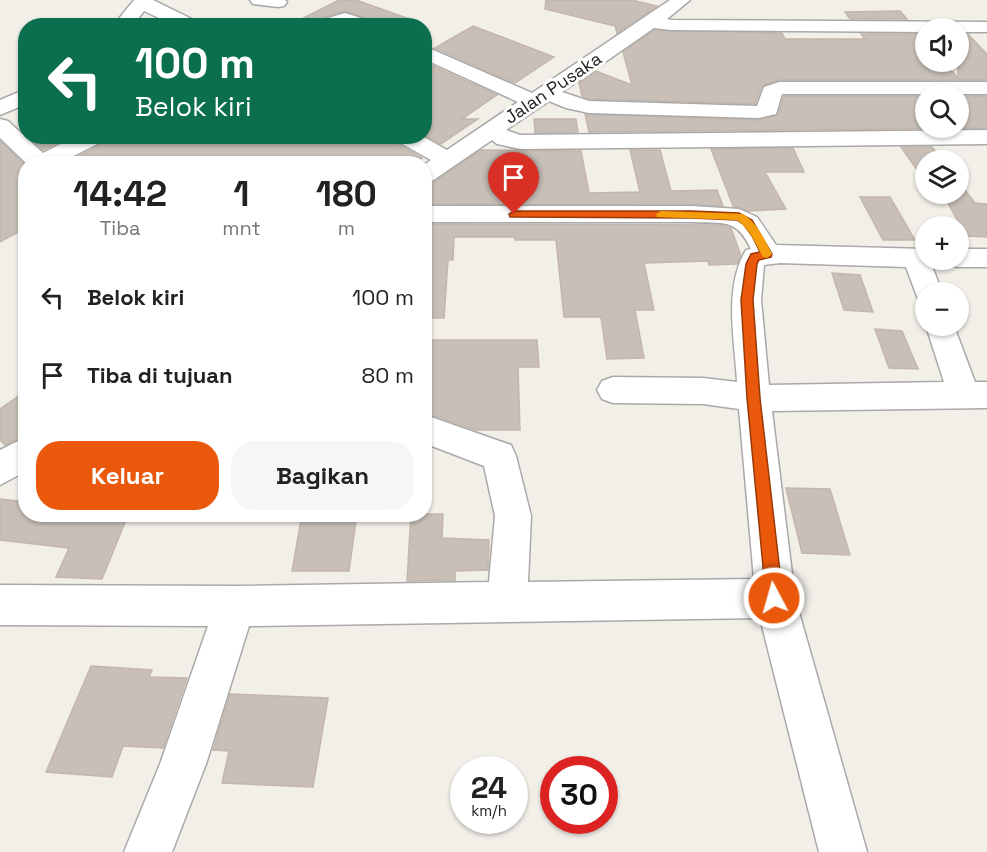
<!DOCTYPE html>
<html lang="id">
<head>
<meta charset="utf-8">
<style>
	body { margin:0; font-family:"Space Grotesk",sans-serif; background:#f6f6f6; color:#222; height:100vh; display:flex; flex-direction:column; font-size:22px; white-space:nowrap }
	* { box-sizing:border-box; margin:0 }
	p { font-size:20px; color:#767676 }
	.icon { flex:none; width:33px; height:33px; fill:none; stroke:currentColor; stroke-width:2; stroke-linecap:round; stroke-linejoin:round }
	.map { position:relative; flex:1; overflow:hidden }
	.drawer { position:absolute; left:18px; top:156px; width:414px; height:366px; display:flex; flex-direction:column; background:#fff; border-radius:24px; box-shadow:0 2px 4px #0004 }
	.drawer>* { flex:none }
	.banner { position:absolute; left:18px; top:18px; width:414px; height:126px; border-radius:24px; box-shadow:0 2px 4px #0004; background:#0b6e4f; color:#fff; overflow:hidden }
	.buttons { position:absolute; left:915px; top:18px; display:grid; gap:12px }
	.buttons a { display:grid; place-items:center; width:54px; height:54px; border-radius:50%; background:#fff; box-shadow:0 2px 4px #0004; font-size:30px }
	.speed { position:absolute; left:450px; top:756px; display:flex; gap:12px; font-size:30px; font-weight:700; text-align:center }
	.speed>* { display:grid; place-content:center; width:78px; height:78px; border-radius:50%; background:#fff; box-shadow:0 2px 4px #0004; line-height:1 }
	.speed small { font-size:15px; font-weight:400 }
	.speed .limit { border:9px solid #d22; background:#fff; color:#111 }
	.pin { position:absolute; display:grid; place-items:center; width:51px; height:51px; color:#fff; margin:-62px -26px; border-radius:50% 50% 50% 0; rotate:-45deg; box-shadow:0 0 6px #0007 }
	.pin .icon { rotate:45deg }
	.me { position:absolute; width:66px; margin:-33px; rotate:354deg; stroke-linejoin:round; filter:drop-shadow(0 0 4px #0008) }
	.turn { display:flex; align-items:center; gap:21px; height:126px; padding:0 18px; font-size:27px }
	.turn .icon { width:78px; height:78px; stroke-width:2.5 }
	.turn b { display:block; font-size:42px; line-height:51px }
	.eta { display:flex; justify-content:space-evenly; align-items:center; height:102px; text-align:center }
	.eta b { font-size:36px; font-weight:700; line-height:42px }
	.primary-button { display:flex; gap:12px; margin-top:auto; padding:12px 18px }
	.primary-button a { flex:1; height:69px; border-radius:24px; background:#ea580c; color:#fff; font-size:24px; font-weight:700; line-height:69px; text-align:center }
	.primary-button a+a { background:#f6f6f6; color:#222 }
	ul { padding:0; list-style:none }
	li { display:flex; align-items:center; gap:18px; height:78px; padding:0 18px }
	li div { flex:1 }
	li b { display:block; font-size:22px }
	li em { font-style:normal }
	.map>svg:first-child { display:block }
</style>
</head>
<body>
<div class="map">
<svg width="987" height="852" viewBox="0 0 987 852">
	<rect width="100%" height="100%" fill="#f2efe9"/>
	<path fill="#c7bfb8" stroke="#c4b6ab" stroke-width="1.5" d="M339 0H356L418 22 417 26H378L374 20 344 11 314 20 310 26H288Z
		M546 0H632L657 6 617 33 615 26 545 9Z
		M900 11 907 19H850L845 12Z
		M473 26 554 57 515 83 435 48Z
		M655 30 782 33 785 39H865L861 34H920L926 40V62H944L958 78V34H968L987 54V80H779L762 86 755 104 589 99 582 96 579 83 596 71 632 85 623 52Z
		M424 62 497 95 462 119H478L441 144 424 135Z
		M784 96H926V128H958V96H987V128L589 132 585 114 759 120 778 115Z
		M534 119H576L578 132 535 133Z
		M28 136H70L43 150Z
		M108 136H155L165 143 180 136H392L396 143 422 158 414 164H64L104 143Z
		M0 141 26 166V228L0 242Z
		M901 147H932L943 160H926L924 180Z
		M793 148 804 172H765L786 209 749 211 733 206 711 149Z
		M481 150 581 151 589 193 640 192 630 150H660L671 191 717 190 723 206 432 204 433 183Z
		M958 181 975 203 987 204V237L966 236 943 194H958Z
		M860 197H890L915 240H883Z
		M424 224 720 225 731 228 741 256 737 264 709 265 708 261 644 263 654 310H635L644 358 607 359 601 317H564L556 240H515V237H454L453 260H448L444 318H424Z
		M832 273 860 275 873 312 844 310Z
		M875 329 902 331 918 369 889 368Z
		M424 340H537L539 367H518L520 430H476L432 415 424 417Z
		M26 391V435L5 445 0 440V409Z
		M786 488 830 489 850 555 802 553Z
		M0 499 26 502V514L128 515 102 579 56 577 69 548 0 540Z
		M302 514H357L349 571H292Z
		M411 514H443L442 538 489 540 488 570 455 571V580L407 581Z
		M91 666 152 670 149 677 187 678 163 748 123 746 112 777 46 772Z
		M230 694 328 698 313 787 222 783 229 751 213 750Z"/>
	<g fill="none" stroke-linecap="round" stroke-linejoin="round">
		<defs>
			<path id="minor" d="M134 0H153L198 22 201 26H176L144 11 132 26H113Z
				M250 0H285L287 2 284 6 278 7 253 4Z
				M670 0H690L667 19 671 20 987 22V32H958V28H926V32L671 30 654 28 562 92 589 101 757 106 764 87 779 82H987V94H782L776 114 759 118 589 113 566 108 549 101 506 130 520 135 987 130V144L520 149 497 144 492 140 432 181 424 183V165L431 160 397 141 394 136H422L447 150 518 102 424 59V46L532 93Z
				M345 13 373 22 376 26H312L315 22Z
				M26 89V104L0 115V100Z
				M0 119 8 121 43 153 76 136H106L103 141 58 164H27L0 138Z
				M424 206H692L739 209 757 217 776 245 926 249V260H939L932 266 942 292H926V301L918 299 906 267 780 263 764 265 761 300 769 385 944 382 926 326H954L975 382H987V408L772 411 795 598 867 852H819L760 618 249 626 206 764 172 852H124L160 764 208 626 0 625V585L235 586 489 582 495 516 484 466 424 443V419L431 417 511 445 516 456 531 516 528 582 754 579 739 409 703 404 613 403 602 399 597 390 602 381 613 377 703 378 737 382C735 341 723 288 746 250L751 249C736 217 723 224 692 222H424Z
				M958 249H987V267H958L949 265 945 260H958Z
				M26 437V471L0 485V450Z"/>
		</defs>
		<use href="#minor" stroke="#a9a9a9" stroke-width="3"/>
		<use href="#minor" fill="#fff" fill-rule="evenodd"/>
	</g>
	<path fill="#ea580c" stroke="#983908" stroke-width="1.5" d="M514 211H692L739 213 752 220 772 254 771 257 759 260 757 264 753 300 760 398 783 598 780 603 774 606 769 603 766 598 747 398 741 300 746 264 751 254 760 252 752 236 744 225 737 220 692 218 510 217 509 214Z"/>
	<path fill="#f59e0b" d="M661 211 743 214C758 224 764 239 772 254L767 258 763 257C755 243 750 229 737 220L657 217 656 214Z"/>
	<g text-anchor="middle" stroke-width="6" stroke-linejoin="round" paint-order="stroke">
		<g font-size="18" fill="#222" stroke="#fff">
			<text transform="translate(553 88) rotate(-34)" y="6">Jalan Pusaka</text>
		</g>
	</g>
</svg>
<div class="buttons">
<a><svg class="icon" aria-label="sound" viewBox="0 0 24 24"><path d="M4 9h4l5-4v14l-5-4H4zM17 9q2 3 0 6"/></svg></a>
<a><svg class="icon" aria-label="search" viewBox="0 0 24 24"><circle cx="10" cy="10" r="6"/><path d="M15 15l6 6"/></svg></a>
<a><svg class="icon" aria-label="layers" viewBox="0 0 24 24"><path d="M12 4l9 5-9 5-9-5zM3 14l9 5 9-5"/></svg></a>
<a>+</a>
<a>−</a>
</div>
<div class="speed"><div>24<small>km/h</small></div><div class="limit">30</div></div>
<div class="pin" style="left:514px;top:214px;background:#d93025"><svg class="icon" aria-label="arrive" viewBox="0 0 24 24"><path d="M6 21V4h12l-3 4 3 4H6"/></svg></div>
<svg class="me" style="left:774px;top:598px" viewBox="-20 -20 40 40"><circle r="17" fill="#ea580c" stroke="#fff" stroke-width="3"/><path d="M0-11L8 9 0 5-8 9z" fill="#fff"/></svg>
<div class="banner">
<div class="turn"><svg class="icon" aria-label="left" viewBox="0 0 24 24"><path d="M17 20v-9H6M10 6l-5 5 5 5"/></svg><div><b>100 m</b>Belok kiri</div></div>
</div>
<section class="drawer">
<div class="eta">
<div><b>14:42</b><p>Tiba</p></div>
<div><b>1</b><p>mnt</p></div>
<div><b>180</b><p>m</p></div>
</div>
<ul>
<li><svg class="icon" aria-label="left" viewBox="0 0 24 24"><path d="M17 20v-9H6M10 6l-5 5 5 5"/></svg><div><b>Belok kiri</b></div><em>100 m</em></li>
<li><svg class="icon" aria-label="arrive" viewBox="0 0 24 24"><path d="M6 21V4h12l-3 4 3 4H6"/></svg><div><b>Tiba di tujuan</b></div><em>80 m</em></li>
</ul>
<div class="primary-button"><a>Keluar</a><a>Bagikan</a></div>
</section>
</div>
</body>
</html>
